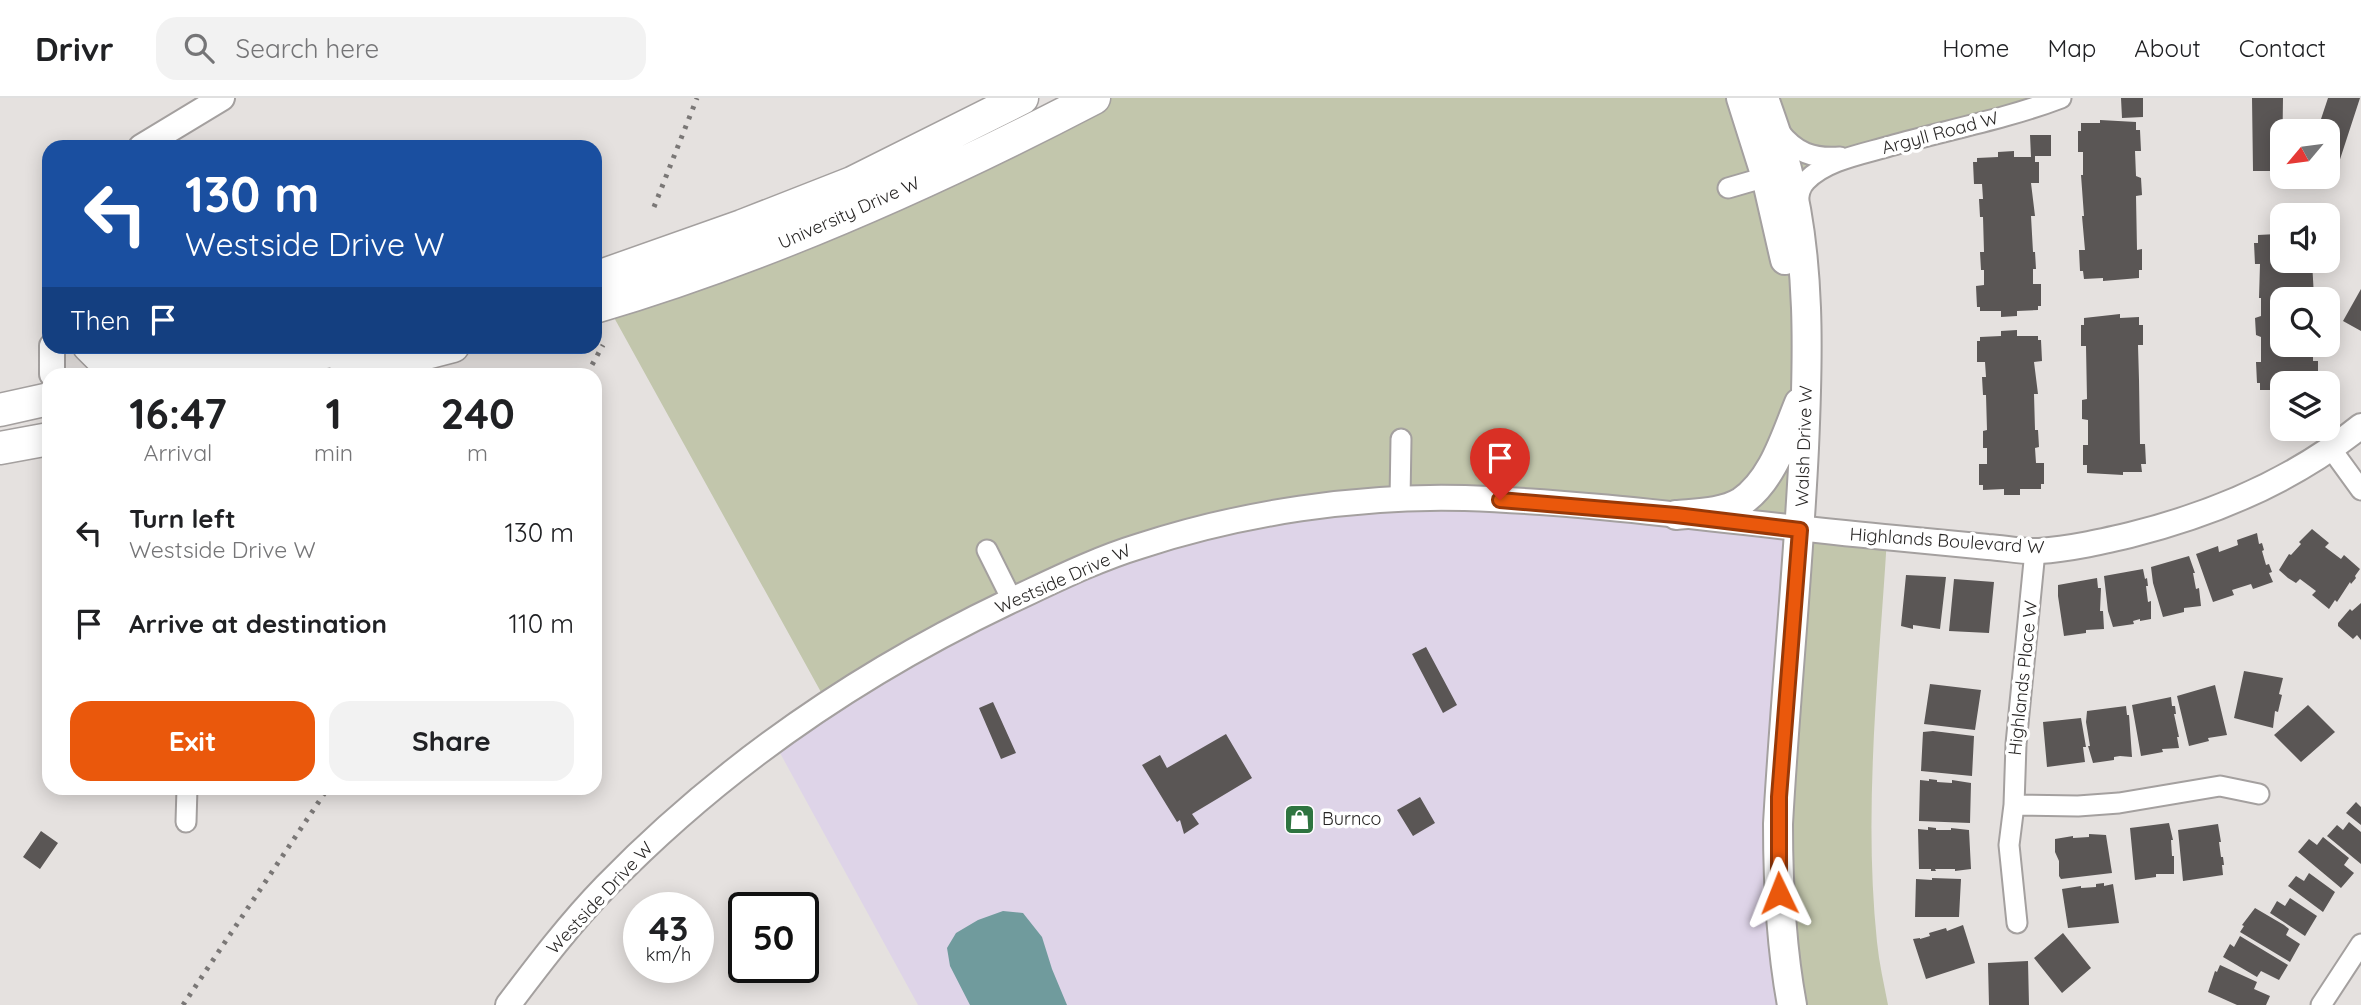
<!DOCTYPE html>
<html lang="en">
<head>
<meta charset="utf-8">
<style>
	body { margin:0; font-family:Quicksand,sans-serif; background:#f2f2f2; color:#202124; height:100vh; display:flex; flex-direction:column; font-size:26px; white-space:nowrap }
	* { box-sizing:border-box; margin:0 }
	p { font-size:23px; color:#757577 }
	.icon { flex:none; width:38px; height:38px; fill:none; stroke:currentColor; stroke-width:2; stroke-linecap:round; stroke-linejoin:round }
	.map { position:relative; flex:1; overflow:hidden }
	.side { position:absolute; left:42px; top:270px; width:560px; height:427px; display:flex; flex-direction:column; background:#fff; border-radius:21px; box-shadow:0 4px 18px #0003 }
	.side>* { flex:none }
	.guide { position:absolute; left:42px; top:42px; width:560px; height:214px; border-radius:21px; box-shadow:0 4px 18px #0003; background:#1a4fa0; color:#fff; overflow:hidden }
	.needle { width:46px; rotate:241deg }
	.fabs { position:absolute; left:2270px; top:21px; display:grid; gap:14px }
	.fabs a { display:grid; place-items:center; width:70px; height:70px; border-radius:14px; background:#fff; box-shadow:0 4px 18px #0003; font-size:35px }
	.speed { position:absolute; left:623px; top:794px; display:flex; gap:14px; font-size:35px; font-weight:700; text-align:center }
	.speed>* { display:grid; place-content:center; width:91px; height:91px; border-radius:50%; background:#fff; box-shadow:0 4px 18px #0003; line-height:1 }
	.speed small { font-size:18px; font-weight:400 }
	.speed .limit { border:4px solid #111; border-radius:10px; background:#fff; color:#111 }
	.pin { position:absolute; display:grid; place-items:center; width:60px; height:60px; color:#fff; margin:-72px -30px; border-radius:50% 50% 50% 0; rotate:-45deg; box-shadow:0 0 7px #0007 }
	.pin .icon { rotate:45deg }
	.me { position:absolute; width:77px; margin:-38px; rotate:358deg; stroke-linejoin:round; filter:drop-shadow(0 0 5px #0008) }
	.turn { display:flex; align-items:center; gap:24px; height:147px; padding:0 28px; font-size:32px }
	.turn .icon { width:91px; height:91px; stroke-width:2.5 }
	.turn b { display:block; font-size:49px; line-height:60px }
	.then { display:flex; align-items:center; height:66px; padding:0 28px; background:#0003; gap:14px; font-size:26px }
	.eta { display:flex; justify-content:space-evenly; align-items:center; height:119px; text-align:center }
	.eta b { font-size:42px; font-weight:700; line-height:49px }
	.button { display:flex; gap:14px; margin-top:auto; padding:14px 28px }
	.button a { flex:1; height:80px; border-radius:21px; background:#ea580c; color:#fff; font-size:28px; font-weight:700; line-height:80px; text-align:center }
	.button a+a { background:#f2f2f2; color:#202124 }
	ul { padding:0; list-style:none }
	li { display:flex; align-items:center; gap:21px; height:91px; padding:0 28px }
	li div { flex:1 }
	li b { display:block; font-size:26px }
	li em { font-style:normal }
	header { display:flex; align-items:center; gap:42px; box-sizing:border-box; height:98px; padding:0 35px; background:#fff; border-bottom:2px solid #e0e0e0 }
	header strong { font-size:33px }
	nav { display:flex; gap:38px; margin-inline-start:auto; font-size:24px }
	.search { width:490px; height:63px; background:#f2f2f2; display:flex; align-items:center; gap:18px; box-sizing:border-box; padding:0 24px; border-radius:21px; color:#757577; font-size:26px }
	.map>svg:first-child { display:block }
</style>
</head>
<body>
<header>
<strong>Drivr</strong>
<div class="search"><svg class="icon" aria-label="search" viewBox="0 0 24 24"><circle cx="10" cy="10" r="6"/><path d="M15 15l6 6"/></svg>Search here</div>
<nav><a>Home</a><a>Map</a><a>About</a><a>Contact</a></nav>
</header>
<div class="map">
<svg width="2361" height="907" viewBox="0 0 2361 907">
	<rect width="100%" height="100%" fill="#e5e1df"/>
	<path fill="#ded4e8" d="M1400 402 1800 432 1792 907H918L774 644 827 605 1139 448Z"/>
	<path fill="#c2c6ac" d="M1094 0H2061L1779 77 1791 136 1800 431 1887 440C1879 573 1863 710 1877 844 1879 865 1884 886 1888 907H1792L1782 834 1800 432 1400 402 1139 448 827 605 606 205Z"/>
	<path fill="#709b9d" d="M1003 813 1023 815 1042 839 1052 871 1067 907H970L950 868 947 850 956 835 978 822Z"/>
	<path fill="#5a5655" d="M2121 0H2143V19L2122 20Z
		M2252 0H2283L2282 73H2253Z
		M2328 0H2360L2331 89 2301 79H2328V33H2317Z
		M2100 22 2136 24V32H2140L2141 53H2135L2136 78 2141 80 2142 97 2136 98 2137 152 2142 151V172H2139V180L2103 183V180L2084 181 2083 173H2080L2079 152H2085L2082 118H2084L2081 77H2083V54H2078V33H2081V25H2100Z
		M2030 37H2051V58H2035V64H2039V85H2031L2035 118H2031L2033 154H2035L2036 171H2033V186H2041V208H2038V212L2017 213V218L2001 219V213H1980V209H1977L1976 188 1984 187V172H1981L1980 154H1984L1983 119H1980L1979 101H1983L1982 86H1974L1973 64H1977V60L1998 59V54L2014 53V59H2031Z
		M2282 133V163H2312L2314 199 2312 201H2282V247H2313V263H2318V283L2282 285V295H2279V292H2260V285H2257L2256 264H2261V239L2256 237 2255 220 2261 218V200H2259L2260 166H2255L2254 145H2258V137L2277 136V134Z
		M2361 191V233L2343 223Z
		M2120 216V220L2139 219V227H2143V247H2138L2139 282 2140 346H2145L2146 366H2141L2142 374H2123V377L2087 375V367H2083V347H2088V322L2082 321V302L2087 301 2086 248H2081V227H2084V220Z
		M2017 232V238H2038V242H2041L2042 263 2034 264 2038 296H2034L2035 332H2038L2039 349 2035 350 2036 365H2044V386H2041V391H2020V397H2004V391L1983 392V387H1979V366H1987V350H1983V333L1987 332 1986 297H1983L1982 279H1986L1985 264H1977V243H1980V239L2001 238V233Z
		M2312 431 2329 445 2325 449 2341 461 2344 457 2360 471 2355 478 2356 480 2351 486 2350 484 2337 504 2335 502 2329 511 2312 497 2316 493 2300 481 2296 485 2288 480 2279 472 2289 456 2291 457 2301 446 2299 444Z
		M2257 435 2259 446 2262 445 2264 452 2262 453 2266 467 2269 466 2272 474 2269 475 2273 484 2253 491 2251 486 2232 492 2234 497 2213 504 2196 456 2218 448 2219 454 2238 447 2237 442Z
		M2189 458 2195 475H2193L2196 491 2199 490 2201 508 2184 510V514L2163 519 2153 485 2151 469Z
		M2143 471 2145 481 2147 480 2148 488H2146L2148 504 2151 503V521L2140 523V521L2133 523 2134 526 2113 529 2108 513 2104 478Z
		M1906 477 1946 479 1940 531 1913 527V531L1901 528Z
		M2097 480 2098 490H2101L2100 513H2103L2104 531 2086 532V535L2064 538 2058 498V487Z
		M1954 481 1994 484 1989 535 1949 533Z
		M2361 505V542L2357 537 2353 541 2338 528V525L2350 511 2352 513Z
		M1426 549 1457 607 1443 615 1412 556Z
		M2244 573 2283 580 2279 596 2282 597 2278 614 2275 613 2273 630 2234 620Z
		M1930 586 1981 592 1975 632 1924 626Z
		M2215 587 2227 637 2208 640 2209 643 2189 648 2177 598Z
		M2171 599 2172 608H2175L2176 616H2174L2179 639H2177L2179 650 2162 651 2163 654 2141 658 2132 607Z
		M993 604 1016 655 1001 661 979 610Z
		M2308 607 2335 634 2301 664 2274 637Z
		M2126 608 2127 617H2129L2132 659 2120 658 2114 659V662L2093 665 2088 648H2090L2086 624 2087 613Z
		M2081 620 2086 649H2083L2085 664 2047 669 2043 624Z
		M1933 633 1974 638 1972 678 1921 673 1923 634Z
		M1226 636 1252 680 1192 716 1199 726 1184 736 1180 722 1177 724 1142 667 1160 657 1167 670Z
		M1929 681 1937 682V684L1952 685V682L1971 685 1970 725 1919 723 1920 682 1929 683Z
		M1420 699 1435 725 1413 738 1397 712Z
		M2356 704 2361 709V727L2346 715Z
		M2349 724 2361 734V766L2327 738 2337 727 2343 732Z
		M2169 725 2173 742H2171L2172 758H2174V776H2156V779L2135 782 2130 730Z
		M2218 726 2221 744H2219L2221 759H2223L2224 767H2222L2223 777 2183 783 2178 732Z
		M1928 729 1936 730V732H1951V730L1969 732 1971 771 1955 773V771H1935L1936 773H1931V771H1919L1918 731 1928 732Z
		M41 733 58 745 40 771 23 759Z
		M2089 736 2106 737 2112 775 2061 781 2059 778V763L2055 754V741L2073 738V740L2089 739Z
		M2323 739 2349 760 2344 767 2354 775 2341 790 2298 754 2309 741 2317 747Z
		M2309 775 2335 794 2323 814 2288 788 2296 778 2304 783Z
		M1932 780 1961 781 1959 819H1915L1916 781 1932 782Z
		M2104 785V788L2113 786 2119 825 2068 830 2062 791 2081 788V790L2096 789V786Z
		M2290 800 2317 818 2305 838 2270 815 2277 803 2285 808Z
		M2255 810 2284 827 2289 831 2286 837 2300 846 2290 864 2240 834 2244 828 2242 827Z
		M1963 827 1975 865 1926 881 1913 841 1920 840V841L1930 838 1929 835 1946 830 1947 833Z
		M2063 835 2091 870 2062 895 2034 860Z
		M2240 838 2288 867 2279 882 2261 873 2257 879 2223 859 2230 846 2234 849Z
		M2028 863 2029 907H1989L1988 865Z
		M2220 867 2257 884 2254 891 2270 898 2266 907H2237L2208 894 2215 873 2217 874Z"/>
	<g fill="none" stroke-linecap="round" stroke-linejoin="round">
		<defs>
			<path id="minor" d="M1779 33C1796 55 1813 61 1840 59
				M1728 90 1766 79
				M1798 107C1799 98 1799 90 1806 83 1826 62 1863 56 1890 48 1947 32 2006 21 2061 0
				M2332 352 2361 392
				M1400 402 1401 341
				M987 452 1012 502
				M2014 707 2078 708 2119 705 2220 688 2259 696
				M186 724 187 690
				M2017 825 2009 747 2014 707 2016 646 2035 453
				M2321 907 2361 846"/>
			<path id="tertiary" d="M141 49 222 0
				M52 248V276
				M508 907C539 866 570 825 606 788 721 670 859 575 1008 504 1051 484 1094 462 1140 448 1241 415 1358 397 1465 400 1609 405 1752 427 1895 440 1926 443 1957 446 1988 449 2005 450 2022 454 2039 453 2070 451 2100 444 2130 437 2214 416 2293 383 2361 328"/>
			<path id="secondary" d="M1741 0 1766 79 1785 162
				M1764 0C1772 23 1781 47 1787 71 1811 159 1808 260 1804 350 1798 476 1785 601 1778 726 1778 786 1781 848 1792 907
				M1676 417C1697 415 1723 415 1741 404 1773 382 1785 339 1799 305"/>
			<path id="primary" d="M595 180 742 128 852 85 1022 0
				M595 209C768 158 935 83 1094 0
				M89 248 106 265 134 272 254 269
				M233 272 356 248
				M345 276 453 248
				M0 312 49 301
				M0 350 49 341"/>
		</defs>
		<use href="#minor" stroke="#a4a09f" stroke-width="23"/>
		<use href="#tertiary" stroke="#a4a09f" stroke-width="28"/>
		<use href="#secondary" stroke="#a4a09f" stroke-width="32"/>
		<use href="#primary" stroke="#a4a09f" stroke-width="35"/>
		<use href="#minor" stroke="#fff" stroke-width="19"/>
		<use href="#tertiary" stroke="#fff" stroke-width="24"/>
		<use href="#secondary" stroke="#fff" stroke-width="28"/>
		<use href="#primary" stroke="#fff" stroke-width="32"/>
		<path stroke="#7a7776" stroke-width="5" stroke-dasharray="3.5 7" stroke-linecap="butt" d="M654 109 697 0
			M587 276 603 247
			M183 907 328 690"/>
	</g>
	<g fill="none" stroke-linecap="round" stroke-linejoin="round">
		<defs>
			<path id="route" d="M1500 402 1676 417 1800 432 1779 699V795"/>
		</defs>
		<use href="#route" stroke="#983908" stroke-width="18"/>
		<use href="#route" stroke="#ea580c" stroke-width="12"/>
	</g>
	<defs>
		<symbol id="shop-square" viewBox="-11 -11 22 22"><rect x="-9" y="-9" width="18" height="18" rx="4" fill="#2e7440" stroke="#fff"/><path d="M-5-2.5h2.3a2.7 3.5 0 0 1 5.4 0H5L5.5 6h-11ZM-1.5-2.5h3a1.5 2.3 0 0 0-3 0Z" fill="#fff"/></symbol>
	</defs>
	<g fill-rule="evenodd">
		<use href="#shop-square" x="1282" y="704" width="35" height="35"/>
	</g>
	<g text-anchor="middle" stroke-width="7" stroke-linejoin="round" paint-order="stroke">
		<g font-size="18" fill="#282625" stroke="#fff">
			<text transform="translate(1940 35) rotate(-15)" y="6">Argyll Road W</text>
			<text transform="translate(849 115) rotate(-24)" y="6">University Drive W</text>
			<text transform="translate(1804 348) rotate(-88)" y="6">Walsh Drive W</text>
			<text transform="translate(1947 443) rotate(4)" y="6">Highlands Boulevard W</text>
			<text transform="translate(1063 481) rotate(-24)" y="6">Westside Drive W</text>
			<text transform="translate(2023 580) rotate(-84)" y="6">Highlands Place W</text>
			<text transform="translate(600 800) rotate(-47)" y="6">Westside Drive W</text>
		</g>
		<g font-size="18" fill="#282625" stroke="#fff" text-anchor="start">
			<text x="1322" y="727">Burnco</text>
		</g>
	</g>
</svg>
<div class="fabs">
<a><svg class="needle" viewBox="-14 -14 28 28"><path d="M0-13l5 13h-10z" fill="#e53935"/><path d="M0 13l5-13h-10z" fill="#757577"/></svg></a>
<a><svg class="icon" aria-label="sound" viewBox="0 0 24 24"><path d="M4 9h4l5-4v14l-5-4H4zM17 9q2 3 0 6"/></svg></a>
<a><svg class="icon" aria-label="search" viewBox="0 0 24 24"><circle cx="10" cy="10" r="6"/><path d="M15 15l6 6"/></svg></a>
<a><svg class="icon" aria-label="layers" viewBox="0 0 24 24"><path d="M12 4l9 5-9 5-9-5zM3 14l9 5 9-5"/></svg></a>
</div>
<div class="speed"><div>43<small>km/h</small></div><div class="limit">50</div></div>
<div class="pin" style="left:1500px;top:402px;background:#d93025"><svg class="icon" aria-label="arrive" viewBox="0 0 24 24"><path d="M6 21V4h12l-3 4 3 4H6"/></svg></div>
<svg class="me" style="left:1779px;top:795px" viewBox="-20 -20 40 40"><path d="M0-17L14 15 0 8-14 15z" fill="#ea580c" stroke="#fff" stroke-width="4"/></svg>
<div class="guide">
<div class="turn"><svg class="icon" aria-label="left" viewBox="0 0 24 24"><path d="M17 20v-9H6M10 6l-5 5 5 5"/></svg><div><b>130 m</b>Westside Drive W</div></div>
<div class="then">Then<svg class="icon" aria-label="arrive" viewBox="0 0 24 24"><path d="M6 21V4h12l-3 4 3 4H6"/></svg></div>
</div>
<section class="side">
<div class="eta">
<div><b>16:47</b><p>Arrival</p></div>
<div><b>1</b><p>min</p></div>
<div><b>240</b><p>m</p></div>
</div>
<ul>
<li><svg class="icon" aria-label="left" viewBox="0 0 24 24"><path d="M17 20v-9H6M10 6l-5 5 5 5"/></svg><div><b>Turn left</b><p>Westside Drive W</p></div><em>130 m</em></li>
<li><svg class="icon" aria-label="arrive" viewBox="0 0 24 24"><path d="M6 21V4h12l-3 4 3 4H6"/></svg><div><b>Arrive at destination</b></div><em>110 m</em></li>
</ul>
<div class="button"><a>Exit</a><a>Share</a></div>
</section>
</div>
</body>
</html>
